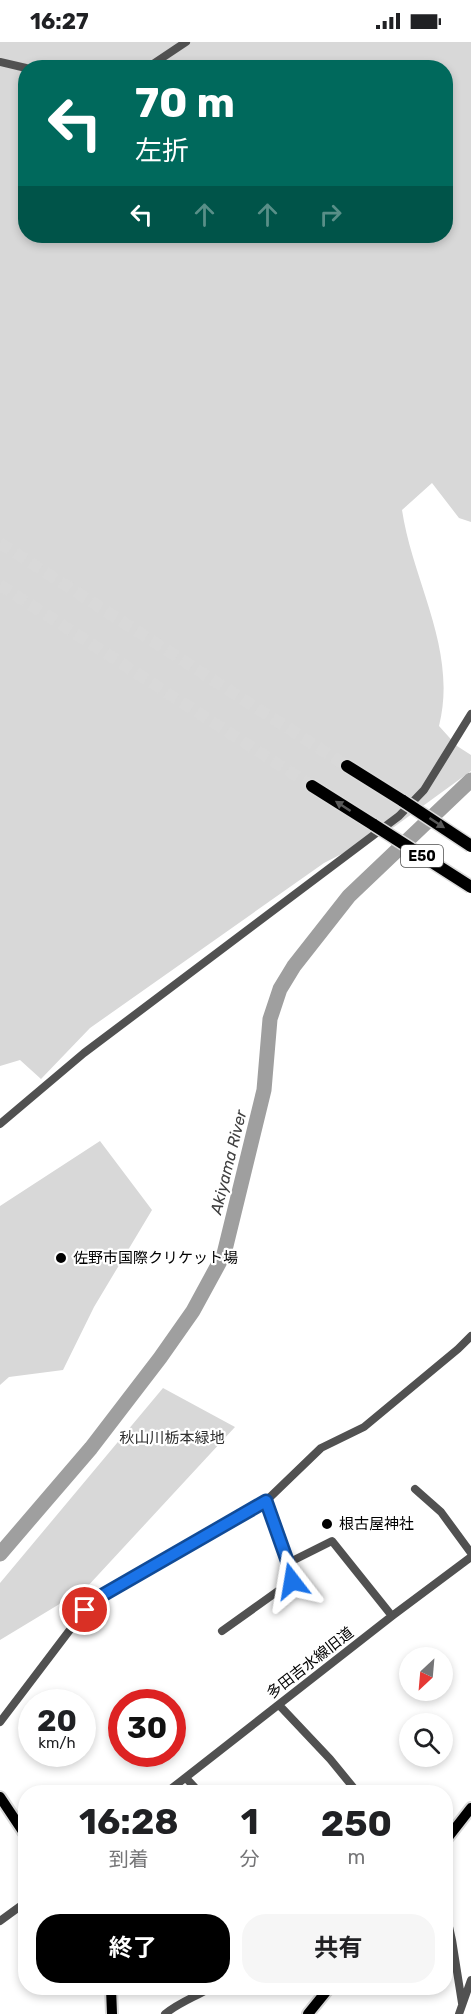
<!DOCTYPE html>
<html lang="ja">
<head>
<meta charset="utf-8">
<style>
	body { margin:0; font-family:Rubik,"Noto Sans JP",sans-serif; background:#f6f6f6; color:#202124; height:100vh; display:flex; flex-direction:column; font-size:22px; white-space:nowrap }
	* { box-sizing:border-box; margin:0 }
	p { font-size:20px; color:#757577 }
	.icon { flex:none; width:33px; height:33px; fill:none; stroke:currentColor; stroke-width:2; stroke-linecap:round; stroke-linejoin:round }
	.map { position:relative; flex:1; overflow:hidden }
	.panel { position:absolute; left:18px; top:1743px; width:435px; height:210px; display:flex; flex-direction:column; background:#fff; border-radius:24px; box-shadow:0 3px 9px #0003 }
	.panel>* { flex:none }
	.banner { position:absolute; left:18px; top:18px; width:435px; height:183px; border-radius:24px; box-shadow:0 3px 9px #0003; background:#00695c; color:#fff; overflow:hidden }
	.needle { width:39px; rotate:206deg }
	.controls { position:absolute; left:399px; top:1605px; display:grid; gap:12px }
	.controls a { display:grid; place-items:center; width:54px; height:54px; border-radius:50%; background:#fff; box-shadow:0 3px 9px #0003; font-size:30px }
	.speed { position:absolute; left:18px; top:1647px; display:flex; gap:12px; font-size:30px; font-weight:700; text-align:center }
	.speed>* { display:grid; place-content:center; width:78px; height:78px; border-radius:50%; background:#fff; box-shadow:0 3px 9px #0003; line-height:1 }
	.speed small { font-size:15px; font-weight:400 }
	.speed .limit { border:9px solid #d22; background:#fff; color:#111 }
	.pin { position:absolute; display:grid; place-items:center; width:51px; height:51px; color:#fff; margin:-26px; border:3px solid #fff; border-radius:50%; box-shadow:0 2px 6px #0007 }
	.me { position:absolute; width:66px; margin:-33px; rotate:346deg; stroke-linejoin:round; filter:drop-shadow(0 0 4px #0008) }
	.turn { display:flex; align-items:center; gap:21px; height:126px; padding:0 18px; font-size:27px }
	.turn .icon { width:78px; height:78px; stroke-width:2.5 }
	.turn b { display:block; font-size:42px; line-height:51px }
	.lanes { display:flex; align-items:center; height:57px; padding:0 18px; background:#0003; justify-content:center; gap:30px; direction:ltr }
	.lanes .off { opacity:.35 }
	.eta { display:flex; justify-content:space-evenly; align-items:center; height:102px; text-align:center }
	.eta b { font-size:36px; font-weight:700; line-height:42px }
	.cta { display:flex; gap:12px; margin-top:auto; padding:12px 18px }
	.cta a { flex:1; height:69px; border-radius:24px; background:#000; color:#fff; font-size:24px; font-weight:700; line-height:69px; text-align:center }
	.cta a+a { background:#f6f6f6; color:#202124 }
	.status { display:flex; justify-content:space-between; align-items:center; height:42px; padding:0 30px; background:#fff; direction:ltr }
	.status svg { height:16px; fill:currentColor }
	.map>svg:first-child { display:block }
</style>
</head>
<body>
<div class="status"><b>16:27</b><svg viewBox="0 0 49 12"><path d="M0 12V9h3v3zM5 12V6h3v6zM10 12V3h3v9zM15 12V0h3v12zM26 1h20v11H26zM47 4h2v5h-2z"/></svg></div>
<div class="map">
<svg width="471" height="1972" viewBox="0 0 471 1972">
	<rect width="100%" height="100%" fill="#fff"/>
	<path fill="#d8d8d8" fill-rule="evenodd" d="M0 0H471V480L459 476 432 441 402 468C413 541 458 608 439 684L457 704 471 713V729L394 785 324 821 90 986 41 1037 20 1018 0 1024ZM26 26H446V194H26Z
		M100 1099 152 1168 94 1265 63 1328 9 1335 0 1343V1164Z
		M163 1346 235 1385 86 1546 0 1598V1541Z"/>
	<g fill="none" stroke-linecap="round" stroke-linejoin="round">
		<path stroke="#9f9f9f" stroke-width="15" d="M0 1512 91 1406 160 1316 193 1269 224 1212 264 1048 270 977 280 947 294 924 349 854 471 738"/>
		<path stroke="#d9d9d9" stroke-width="12" stroke-dasharray="12 6" stroke-linecap="butt" d="M0 501 347 724
			M0 543 312 744"/>
		<defs>
			<path id="major" d="M0 1755 26 1794
				M446 1798 471 1766
				M111 1946 112 1972
				M308 1972 329 1946"/>
			<path id="highway" d="M347 724 403 759
				M312 744 374 783"/>
		</defs>
		<use href="#major" stroke="#dbdbdb" stroke-width="14"/>
		<use href="#highway" stroke="#dbdbdb" stroke-width="15"/>
		<path stroke="#515151" stroke-width="8" d="M0 20 26 26
			M147 26 186 0
			M0 1082 84 1011 399 774 424 748 471 672
			M415 1447 441 1470 471 1511
			M288 1521 332 1499 392 1574
			M222 1589 292 1539 288 1521 266 1459
			M279 1663 330 1717 357 1750
			M0 1680 85 1568 101 1554 266 1459 321 1406 364 1385 458 1307 471 1294
			M186 1736 199 1750
			M167 1750 392 1574 471 1515
			M446 1871 452 1898 462 1961
			M0 1879 26 1860
			M165 1972C178 1961 195 1955 210 1946
			M459 1972 471 1938"/>
		<use href="#major" stroke="#000" stroke-width="10"/>
		<use href="#highway" stroke="#000" stroke-width="12"/>
		<defs>
			<path id="highway-bridge" d="M403 759 471 804
				M374 783 471 845"/>
		</defs>
		<use href="#highway-bridge" stroke="#dbdbdb" stroke-width="15" stroke-linecap="butt"/>
		<use href="#highway-bridge" stroke="#000" stroke-width="12"/>
	</g>
	<defs><path id="oneway-solid" d="M-6-.8H1V-3.2L6.5 0L1 3.2V.8H-6Z" transform="scale(1.5)"/></defs>
	<g fill="#595959">
		<use href="#oneway-solid" transform="translate(343 764) rotate(-147)"/>
		<use href="#oneway-solid" transform="translate(437 781) rotate(33)"/>
	</g>
	<g fill="none" stroke-linecap="round" stroke-linejoin="round">
		<defs>
			<path id="route" d="M85 1568 101 1554 266 1459 288 1521 292 1539"/>
		</defs>
		<use href="#route" stroke="#114b97" stroke-width="15"/>
		<use href="#route" stroke="#1a73e8" stroke-width="10"/>
	</g>
	<g fill="#000" stroke="#fff" stroke-width="2">
		<circle cx="61" cy="1216" r="6"/>
		<circle cx="327" cy="1482" r="6"/>
	</g>
	<g text-anchor="middle" stroke-width="4.5" stroke-linejoin="round" paint-order="stroke">
		<rect fill="#fff" stroke="#4c4c4c" stroke-width="1.5" x="401" y="803" width="42" height="22" rx="4.5"/>
		<g font-size="14" font-weight="bold" fill="#000">
			<text x="422" y="819">E50</text>
		</g>
		<g font-size="15" fill="#000" stroke="#fff" text-anchor="start">
			<text x="73" y="1221">佐野市国際クリケット場</text>
			<text x="339" y="1487">根古屋神社</text>
		</g>
		<g font-size="15" fill="#2f2f2f" stroke="#fff">
			<text x="172" y="1401">秋山川栃本緑地</text>
		</g>
		<g font-size="15" fill="#000" stroke="#fff">
			<text transform="translate(310 1621) rotate(-38)" y="5">多田吉水線旧道</text>
		</g>
		<g font-size="16" font-style="italic" fill="#404040" stroke="#fff">
			<text transform="translate(228 1120) rotate(-76)" y="6">Akiyama River</text>
		</g>
	</g>
</svg>
<div class="controls">
<a><svg class="needle" viewBox="-14 -14 28 28"><path d="M0-13l5 13h-10z" fill="#e53935"/><path d="M0 13l5-13h-10z" fill="#757577"/></svg></a>
<a><svg class="icon" aria-label="search" viewBox="0 0 24 24"><circle cx="10" cy="10" r="6"/><path d="M15 15l6 6"/></svg></a>
</div>
<div class="speed"><div>20<small>km/h</small></div><div class="limit">30</div></div>
<div class="pin" style="left:85px;top:1568px;background:#d93025"><svg class="icon" aria-label="arrive" viewBox="0 0 24 24"><path d="M6 21V4h12l-3 4 3 4H6"/></svg></div>
<svg class="me" style="left:292px;top:1539px" viewBox="-20 -20 40 40"><path d="M0-17L14 15 0 8-14 15z" fill="#1a73e8" stroke="#fff" stroke-width="4"/></svg>
<div class="banner">
<div class="turn"><svg class="icon" aria-label="left" viewBox="0 0 24 24"><path d="M17 20v-9H6M10 6l-5 5 5 5"/></svg><div><b>70 m</b>左折</div></div>
<div class="lanes"><svg class="icon" aria-label="left" viewBox="0 0 24 24"><path d="M17 20v-9H6M10 6l-5 5 5 5"/></svg><svg class="icon off" aria-label="ahead" viewBox="0 0 24 24"><path d="M12 20V5M6 11l6-6 6 6"/></svg><svg class="icon off" aria-label="ahead" viewBox="0 0 24 24"><path d="M12 20V5M6 11l6-6 6 6"/></svg><svg class="icon off" aria-label="right" viewBox="0 0 24 24"><path d="M7 20v-9h11M14 6l5 5-5 5"/></svg></div>
</div>
<section class="panel">
<div class="eta">
<div><b>16:28</b><p>到着</p></div>
<div><b>1</b><p>分</p></div>
<div><b>250</b><p>m</p></div>
</div>
<div class="cta"><a>終了</a><a>共有</a></div>
</section>
</div>
</body>
</html>
